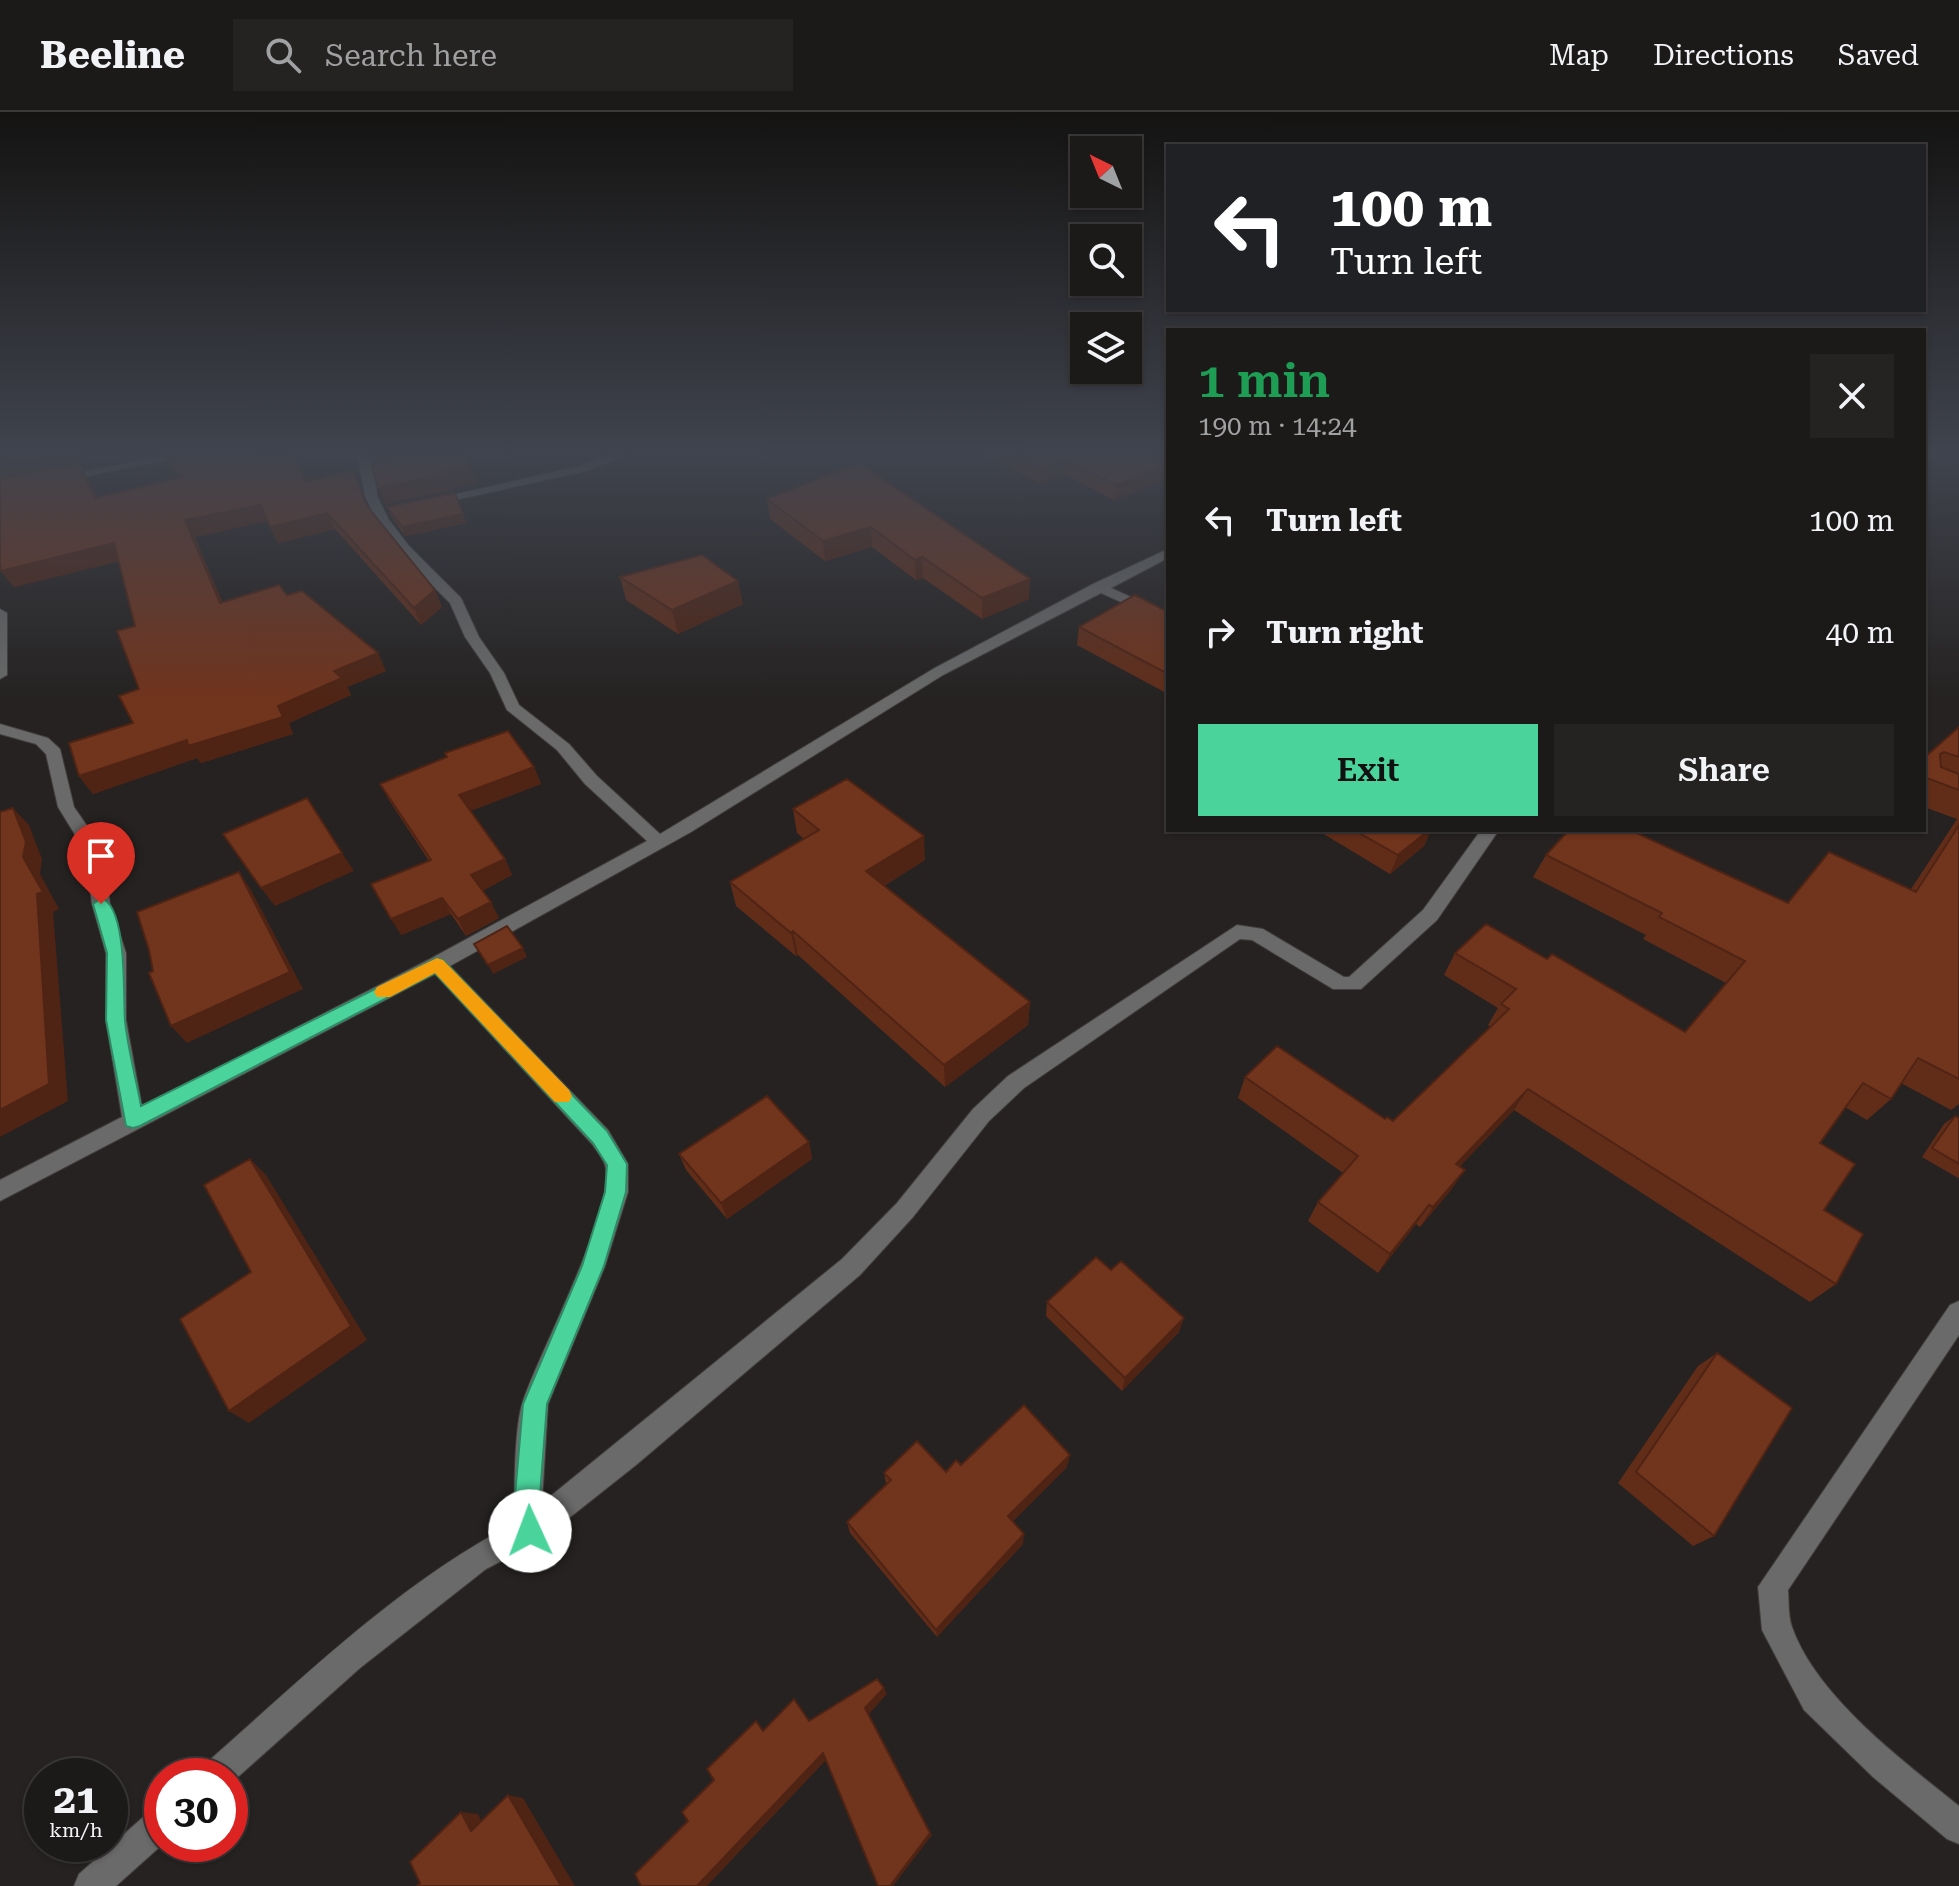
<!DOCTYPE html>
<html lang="en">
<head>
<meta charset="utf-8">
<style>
	body { margin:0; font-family:"Roboto Serif",serif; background:#252322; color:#f1f3f6; height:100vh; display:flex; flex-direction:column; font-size:30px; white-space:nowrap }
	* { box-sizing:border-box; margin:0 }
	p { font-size:26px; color:#a0a1a2 }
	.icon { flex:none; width:44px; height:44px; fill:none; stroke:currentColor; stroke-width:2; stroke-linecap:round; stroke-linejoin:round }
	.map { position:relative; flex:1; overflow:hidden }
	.panel { position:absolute; left:1166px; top:216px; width:760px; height:504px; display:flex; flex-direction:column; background:#1c1a19; border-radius:0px; box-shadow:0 2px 6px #0004,0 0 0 2px #3a3838 }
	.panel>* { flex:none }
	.banner { position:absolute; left:1166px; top:32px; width:760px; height:168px; border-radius:0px; box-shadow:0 2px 6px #0004,0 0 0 2px #3a3838; background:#202124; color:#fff; overflow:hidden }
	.needle { width:52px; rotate:317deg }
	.buttons { position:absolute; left:1070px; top:24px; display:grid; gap:16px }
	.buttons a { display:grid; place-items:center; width:72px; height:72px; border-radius:0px; background:#1c1a19; box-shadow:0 2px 6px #0004,0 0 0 2px #3a3838; font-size:40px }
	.speed { position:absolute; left:24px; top:1646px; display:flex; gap:16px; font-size:40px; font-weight:700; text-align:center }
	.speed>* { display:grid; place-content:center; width:104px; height:104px; border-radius:50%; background:#1c1a19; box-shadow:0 2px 6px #0004,0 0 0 2px #3a3838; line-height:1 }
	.speed small { font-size:20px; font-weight:400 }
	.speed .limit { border:12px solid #d22; background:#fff; color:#111 }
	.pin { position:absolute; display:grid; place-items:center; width:68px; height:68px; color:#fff; margin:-82px -34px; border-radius:50% 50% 50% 0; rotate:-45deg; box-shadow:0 0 8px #0007 }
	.pin .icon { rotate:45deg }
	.me { position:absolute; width:88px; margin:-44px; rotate:358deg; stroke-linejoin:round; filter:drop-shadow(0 0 6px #0008) }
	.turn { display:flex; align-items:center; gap:28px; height:168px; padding:0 32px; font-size:36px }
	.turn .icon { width:104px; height:104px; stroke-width:2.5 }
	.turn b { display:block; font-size:56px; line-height:68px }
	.round { display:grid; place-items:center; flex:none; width:84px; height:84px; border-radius:0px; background:#252322 }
	.headline { display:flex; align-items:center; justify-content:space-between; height:136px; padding:0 32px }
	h1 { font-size:48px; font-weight:600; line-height:60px; color:#1e9e55 }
	.cta { display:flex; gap:16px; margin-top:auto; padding:16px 32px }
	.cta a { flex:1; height:92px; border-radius:0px; background:#4ad49c; color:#111; font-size:32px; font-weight:600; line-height:92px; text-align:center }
	.cta a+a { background:#252322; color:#f1f3f6 }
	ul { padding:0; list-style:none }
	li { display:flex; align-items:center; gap:24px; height:112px; padding:0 32px }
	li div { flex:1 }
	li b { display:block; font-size:30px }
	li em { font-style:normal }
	header { display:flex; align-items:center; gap:48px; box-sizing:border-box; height:112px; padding:0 40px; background:#1c1a19; border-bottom:2px solid #3a3838 }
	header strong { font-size:38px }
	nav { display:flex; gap:44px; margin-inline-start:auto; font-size:28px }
	.search { width:560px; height:72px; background:#252322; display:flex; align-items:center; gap:20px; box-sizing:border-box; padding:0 28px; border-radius:0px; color:#a0a1a2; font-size:30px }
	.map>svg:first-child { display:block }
</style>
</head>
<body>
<header>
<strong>Beeline</strong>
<div class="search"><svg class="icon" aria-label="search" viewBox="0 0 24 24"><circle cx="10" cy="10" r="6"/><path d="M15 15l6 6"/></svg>Search here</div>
<nav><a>Map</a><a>Directions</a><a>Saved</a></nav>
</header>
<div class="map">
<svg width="1959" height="1774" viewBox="0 0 1959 1774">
	<rect width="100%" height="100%" fill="#252221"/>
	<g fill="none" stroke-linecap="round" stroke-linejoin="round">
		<defs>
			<path id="minor" d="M178 341H201L58 370 52 366Z
				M352 341H364L369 345 376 367 377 384 389 408 409 434 461 486 479 525 504 561 519 593 569 632 597 664 660 722 933 557 1093 472 1168 437V446L1111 476 1168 502V511L1101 481 943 563 691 720 450 854 608 1018 628 1052V1080L605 1154 548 1292 542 1391 842 1147 897 1091 973 997 1008 964 1237 813 1263 817 1344 865H1349L1423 798 1481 718H1499L1437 808 1361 877H1333L1252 828 1240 827 1024 976 989 1009 913 1105 860 1163 636 1353 540 1429 486 1457 360 1556 230 1672V1664H199L204 1653C302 1567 399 1471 515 1411 514 1382 514 1315 523 1289 538 1243 618 1093 605 1053 603 1046 596 1038 592 1032L435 862 0 1089V1068L122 1005 106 908V841L92 792 88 761 74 721 58 695 46 642 36 632 0 622V612L48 626 60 637 74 695 92 721 106 761 110 792 126 841V908L142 995 430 847 647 729 585 672 557 638 507 598 490 561 465 525 450 491 399 440 377 409 365 384 358 347Z
				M615 341H630L587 359 432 393 426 389 580 354Z
				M0 497 7 501V563L0 567Z
				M1959 1189V1223L1788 1478C1789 1490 1788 1504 1792 1515 1816 1584 1903 1649 1959 1694V1732L1947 1727 1873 1665 1804 1598 1762 1518 1758 1475 1950 1193Z
				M162 1694 163 1732 116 1774H74L79 1762 150 1699Z"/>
		</defs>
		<use href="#minor" stroke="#413e3d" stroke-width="2"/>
		<use href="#minor" fill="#696a69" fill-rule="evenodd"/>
	</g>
	<path fill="#612d19" d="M0 341H76L83 356H82L97 386 180 366 167 351 161 341H158H291L307 369 369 396 442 495 421 513 335 417 278 431 267 409 195 425 222 490 287 483 386 559 347 575 351 583 289 611 293 622 201 651 197 646 93 682 79 664 133 611 139 577 135 514 119 449 14 475 1 459Z
		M370 341H464L476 371 453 376V378L385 392 382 352Z
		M974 341H1168L1167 347 1158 350 1163 368 1114 388 1065 363 1041 372 981 341 977 343Z
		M859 351 1029 487 982 507 923 466 916 468 872 435 825 449 770 407 767 387Z
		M387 395 467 411 405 424 391 404Z
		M620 465 743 492 678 522 626 488Z
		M1168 500V582L1077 533 1079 515Z
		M1959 615V992L1951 998 1901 971 1891 987 1867 1008 1845 995 1820 1031 1824 1098 1836 1172 1810 1190 1514 998 1460 1054 1451 1078 1420 1115 1416 1112 1378 1161 1308 1109 1318 1090 1343 1061 1238 986 1245 965 1393 1009 1491 915 1488 913 1498 896 1444 863 1455 841 1547 847 1685 920 1726 871 1643 827 1646 823 1533 765 1546 743 1787 791 1911 777 1957 707 1924 695V646Z
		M534 655 541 672 470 699 505 747 512 763 482 779 499 806 466 824 451 802 401 823 429 749 389 688 380 672Z
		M793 697 925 748 884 774 1030 890 1028 913 945 975 798 843 796 844 736 794 730 770 804 727 797 721Z
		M1323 718H1431L1424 734 1390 762 1322 721Z
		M1955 1004 1959 1006V1065L1958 1066 1922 1045 1944 1012Z
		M809 1030 812 1047 727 1107 686 1058 679 1042Z
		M1047 1190 1179 1220 1122 1279 1046 1204Z
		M1717 1241 1714 1424 1693 1434 1618 1371 1698 1254Z
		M961 1353 1067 1355 1013 1409 1023 1432 937 1525 850 1421 847 1410 886 1372 884 1361 946 1360Z"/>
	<path fill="#4f2414" d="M69 341H76L83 356H82L88 367 105 403 0 371V353Z
		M1144 341H1168L1167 347 1139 356 1141 342Z
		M1066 348 1065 363 1041 372 1042 357Z
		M1165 353 1163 368 1114 388 1116 373Z
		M470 355 476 371 453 376V378L385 392 378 376 446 359Z
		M261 393 269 409 195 425 230 508 220 491 185 408Z
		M327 401 335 417 278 431 270 415Z
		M463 402 467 411 405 424 402 415Z
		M871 415 872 435 825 449 823 429Z
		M114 431 125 448 14 475 1 459Z
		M922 445 923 466 916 468 915 448Z
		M1030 467 1029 487 982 507V486Z
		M738 469 743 492 678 522 672 498Z
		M435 478 442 495 421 513 414 496Z
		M378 541 386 559 347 575 351 583 289 611 293 622 201 651 197 646 93 682 79 664Z
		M534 655 541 672 467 700 459 683Z
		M13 696 29 713 42 747 40 762 59 797 53 800 68 989 0 1025V998L37 782 23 745Z
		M1429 718H1431L1424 734 1390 762 1398 743Z
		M924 724 925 748 869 783 866 759Z
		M342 741 354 759 275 794 261 776Z
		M505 747 512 763 480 780 471 763Z
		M239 760 251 778 303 877 187 931 171 914Z
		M442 786 451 802 401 823 391 807Z
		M491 790 499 806 466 824 458 807Z
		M793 819 798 843 796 844 791 821Z
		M523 836 527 845 493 862 488 853Z
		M1030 890 1028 913 945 975 944 953Z
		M1528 977 1514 998 1443 1072 1456 1052Z
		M809 1030 812 1047 727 1107 721 1091Z
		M250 1047 266 1063 367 1228 249 1311 229 1299 351 1214Z
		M1465 1058 1451 1078 1420 1115 1433 1095Z
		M1429 1093 1416 1112 1378 1161 1390 1142Z
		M1184 1206 1179 1220 1122 1279 1125 1266Z
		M1070 1343 1067 1355 1007 1415 1008 1404Z
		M1024 1422 1023 1432 937 1525 936 1518Z
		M884 1576 887 1582 869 1602 932 1723 893 1774H890L865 1596Z
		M823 1641 828 1646 707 1774H697Z
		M508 1683 523 1686 575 1774H561Z
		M461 1700 478 1702 487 1721 471 1719Z"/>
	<path fill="#71341d" stroke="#4f2414" stroke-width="2" d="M0 341H69L0 353Z
		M163 341H291L307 369 353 359 367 394 435 478 414 496 327 401 270 415 261 393 185 408 220 491 279 473 287 483 302 479 378 541 334 559 342 566 278 594 283 605 188 634 187 628 79 664 69 631 133 611 119 584 139 577 117 519 135 514 114 431 1 459 0 452V367L78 351 95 386 183 365Z
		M380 341H464L470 355 446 359 447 362 378 376 372 354 390 350Z
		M1009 341H1144L1141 342 1165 353 1116 373 1066 348 1042 357Z
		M859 351 1030 467 982 486 922 445 915 448 871 415 823 429 767 387Z
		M455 381 463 402 402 415 387 395Z
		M702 443 738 469 672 498 620 465Z
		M1135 483 1168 500V562L1079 515Z
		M1959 615V645L1944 640 1940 642 1941 655 1959 662V678L1924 665V646Z
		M508 619 534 655 459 683 505 747 471 763 491 790 458 807 442 786 391 807 371 772 431 748 380 672 447 645 445 641Z
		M847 667 924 724 866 759 1030 890 944 953 793 819 791 821 730 770 819 718 793 697Z
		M307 686 342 741 261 776 223 722Z
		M13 696 26 730 23 745 43 780 37 782 49 972 0 998V700Z
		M1959 713V967L1918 946 1891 987 1863 971 1820 1031 1855 1052 1824 1098 1863 1122 1836 1172 1528 977 1456 1052 1465 1058 1433 1095 1429 1093 1390 1142 1318 1090 1358 1044 1245 965 1277 934 1385 1007 1387 1005 1393 1009 1509 897 1501 892 1516 877 1455 841 1486 812 1547 847 1552 842 1685 920 1745 849 1659 805 1662 801 1546 743 1569 718H1630L1788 791 1829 740 1916 780Z
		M1354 718H1429L1398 743Z
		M239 760 290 860 171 914 149 861 153 859 149 838 137 800Z
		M507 814 523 836 488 853 474 832Z
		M767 984 809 1030 721 1091 679 1042Z
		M1955 1004 1959 1006V1052L1932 1036Z
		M250 1047 351 1214 229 1299 180 1207 251 1160 204 1073Z
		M1096 1145 1111 1158 1121 1149 1184 1206 1125 1266 1047 1190Z
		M1717 1241 1792 1296 1714 1424 1636 1360Z
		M1024 1293 1070 1343 1008 1404 1024 1422 936 1518 847 1410 891 1368 884 1361 917 1329 946 1360 956 1348 961 1353Z
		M877 1567 884 1576 865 1596 930 1721 890 1774H878L823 1641 697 1774H641L635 1762 688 1709 682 1700 714 1668 707 1657 756 1609 763 1619 794 1587 809 1609Z
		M508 1683 561 1774H417L420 1771 410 1750 461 1700 471 1719Z"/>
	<linearGradient id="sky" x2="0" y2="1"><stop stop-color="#141312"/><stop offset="0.58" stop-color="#40444e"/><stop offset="1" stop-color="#40444e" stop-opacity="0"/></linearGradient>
	<rect width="1959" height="589" fill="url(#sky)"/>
	<path fill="#4ad49c" stroke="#308a65" stroke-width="2" d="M101 786C128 794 123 886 125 909 128 938 136 966 141 994L437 846 443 848 607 1019 627 1052 626 1080 604 1154 547 1292 540 1383 543 1419 539 1428 530 1432 521 1428 517 1419 515 1383 523 1292 582 1154 605 1080 607 1053 593 1031 435 861 140 1014 133 1016 126 1014 106 908 107 841 93 792Z"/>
	<path fill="#f59e0b" d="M437 846 443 848 569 978 572 984 569 990H555L435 861 390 885H377L374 880 377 875Z"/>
</svg>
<div class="buttons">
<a><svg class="needle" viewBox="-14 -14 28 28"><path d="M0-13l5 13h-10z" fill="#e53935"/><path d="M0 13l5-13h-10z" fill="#a0a1a2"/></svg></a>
<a><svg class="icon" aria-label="search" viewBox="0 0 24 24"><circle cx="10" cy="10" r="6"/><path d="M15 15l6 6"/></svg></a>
<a><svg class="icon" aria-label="layers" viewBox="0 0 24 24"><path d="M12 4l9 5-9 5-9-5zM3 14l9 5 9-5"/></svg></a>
</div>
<div class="speed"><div>21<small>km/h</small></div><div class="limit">30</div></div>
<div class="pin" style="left:101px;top:792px;background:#d93025"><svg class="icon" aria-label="arrive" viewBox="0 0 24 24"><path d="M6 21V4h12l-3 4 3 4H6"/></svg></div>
<svg class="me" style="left:530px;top:1419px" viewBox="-20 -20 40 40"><circle r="19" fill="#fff"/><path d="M0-13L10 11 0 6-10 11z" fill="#4ad49c"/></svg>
<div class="banner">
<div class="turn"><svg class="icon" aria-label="left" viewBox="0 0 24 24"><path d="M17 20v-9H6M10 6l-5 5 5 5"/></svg><div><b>100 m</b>Turn left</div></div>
</div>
<section class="panel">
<div class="headline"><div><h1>1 min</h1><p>190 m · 14:24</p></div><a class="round"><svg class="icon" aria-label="close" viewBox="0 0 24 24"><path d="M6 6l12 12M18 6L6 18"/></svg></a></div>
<ul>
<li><svg class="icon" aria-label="left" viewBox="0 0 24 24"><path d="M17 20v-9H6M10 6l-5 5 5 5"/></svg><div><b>Turn left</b></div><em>100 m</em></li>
<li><svg class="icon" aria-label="right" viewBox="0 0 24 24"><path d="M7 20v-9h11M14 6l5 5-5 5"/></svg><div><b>Turn right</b></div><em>40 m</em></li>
</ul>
<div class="cta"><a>Exit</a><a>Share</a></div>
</section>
</div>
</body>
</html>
